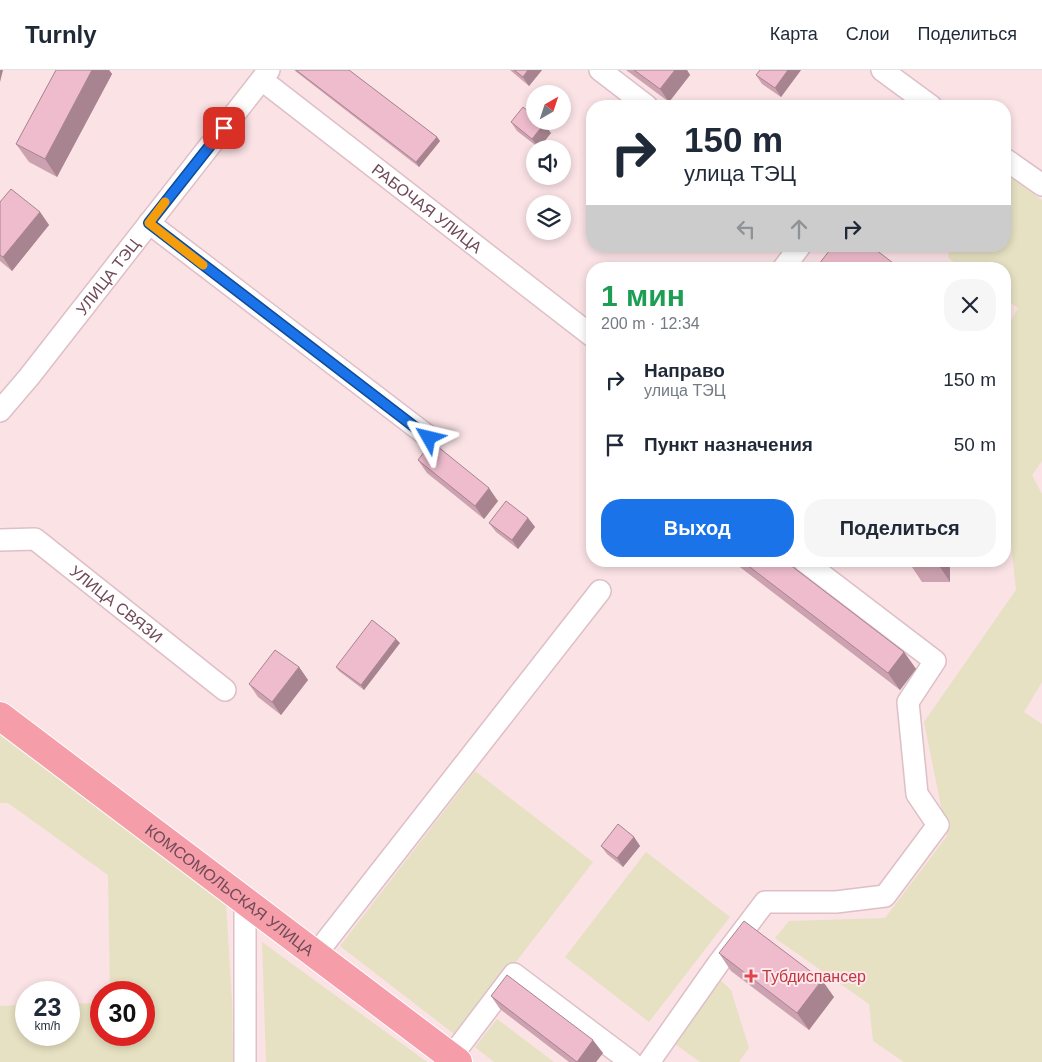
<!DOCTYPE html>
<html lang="ru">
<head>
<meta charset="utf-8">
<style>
	body { margin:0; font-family:Arial,sans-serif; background:#f6f6f7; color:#1f2937; height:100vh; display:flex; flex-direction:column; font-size:19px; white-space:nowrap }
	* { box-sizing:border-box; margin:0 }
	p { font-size:16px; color:#747a83 }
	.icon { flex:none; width:28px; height:28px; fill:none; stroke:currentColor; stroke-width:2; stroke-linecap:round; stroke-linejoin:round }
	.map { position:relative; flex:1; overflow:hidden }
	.panel { position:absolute; left:586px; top:192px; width:425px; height:305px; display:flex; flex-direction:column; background:#fff; border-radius:20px; box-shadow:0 2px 8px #0003 }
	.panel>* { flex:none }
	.banner { position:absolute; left:586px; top:30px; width:425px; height:152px; border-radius:20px; box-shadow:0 2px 8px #0003; background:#fff; color:#1f2937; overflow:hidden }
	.needle { width:32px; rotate:39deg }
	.fabs { position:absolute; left:526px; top:15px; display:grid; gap:10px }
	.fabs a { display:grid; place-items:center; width:45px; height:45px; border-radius:50%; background:#fff; box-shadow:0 2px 8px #0003; font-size:25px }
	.speed { position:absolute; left:15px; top:911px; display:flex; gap:10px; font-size:25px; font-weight:700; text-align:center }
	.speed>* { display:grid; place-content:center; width:65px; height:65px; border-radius:50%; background:#fff; box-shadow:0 2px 8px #0003; line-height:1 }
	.speed small { font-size:12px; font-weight:400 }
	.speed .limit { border:8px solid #d22; background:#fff; color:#111 }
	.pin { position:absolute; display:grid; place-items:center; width:42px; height:42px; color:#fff; margin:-21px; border-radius:10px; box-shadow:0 2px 8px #0006 }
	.me { position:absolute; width:55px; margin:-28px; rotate:307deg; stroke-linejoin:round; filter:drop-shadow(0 0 4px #0008) }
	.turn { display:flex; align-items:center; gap:18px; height:105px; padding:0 15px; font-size:22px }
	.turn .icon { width:65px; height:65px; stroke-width:2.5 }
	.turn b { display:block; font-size:35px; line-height:42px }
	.lanes { display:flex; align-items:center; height:48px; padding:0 15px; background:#0003; justify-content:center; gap:25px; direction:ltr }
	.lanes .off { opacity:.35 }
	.round { display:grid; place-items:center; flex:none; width:52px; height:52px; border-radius:20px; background:#f6f6f7 }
	.head { display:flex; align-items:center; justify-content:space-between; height:85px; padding:0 15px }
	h1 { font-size:30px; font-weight:700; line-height:38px; color:#1e9e55 }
	.cta { display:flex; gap:10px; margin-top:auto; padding:10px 15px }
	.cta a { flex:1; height:58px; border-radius:20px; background:#1a73e8; color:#fff; font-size:20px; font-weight:700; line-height:58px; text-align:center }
	.cta a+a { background:#f6f6f7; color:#1f2937 }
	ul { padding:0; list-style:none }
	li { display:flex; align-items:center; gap:15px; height:65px; padding:0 15px }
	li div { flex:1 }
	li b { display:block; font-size:19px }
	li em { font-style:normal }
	header { display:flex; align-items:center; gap:30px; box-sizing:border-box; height:70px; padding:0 25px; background:#fff; border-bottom:1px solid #e0e1e3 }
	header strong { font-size:24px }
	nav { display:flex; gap:28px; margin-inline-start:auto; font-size:18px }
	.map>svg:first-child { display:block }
</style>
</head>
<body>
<header>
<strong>Turnly</strong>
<nav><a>Карта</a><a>Слои</a><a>Поделиться</a></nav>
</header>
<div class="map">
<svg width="1042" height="992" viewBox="0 0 1042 992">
	<rect width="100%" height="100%" fill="#fae2e5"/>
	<path fill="#e6e1c2" d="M1005 104 1042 130V391L1032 405 1042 424V612L1024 642 1042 654V992H904L873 971 869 934 775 868 789 851 885 848 947 766 924 652 1016 520 1005 422V261L1018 238 1005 229V199H964L948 188 950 176H1005Z
		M0 665 226 834 232 930 233 992H0V936L26 935V965H69V934L101 933V965H144V922H110L108 805 8 733H0Z
		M475 701 593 792 458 967 340 876Z
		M646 782 730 847 649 952 565 887Z
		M262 872 427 992H266Z
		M717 907 731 920 749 978 739 992H700L671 971Z
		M497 949 554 992H494L475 977Z"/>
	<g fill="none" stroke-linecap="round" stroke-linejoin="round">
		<defs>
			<g id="minor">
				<path d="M600 0 647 36"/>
				<path d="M882 0 931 36"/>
				<path id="s1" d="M262 10 592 266"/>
				<path d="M1005 89 1042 115"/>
				<path d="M149 153 429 367"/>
				<path d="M783 199 800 176"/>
				<path id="s2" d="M0 341 29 307 269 0"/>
				<path id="s3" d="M0 470 35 469 225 620"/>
				<path d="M245 831V992"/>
				<path d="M316 884 600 521"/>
				<path d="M451 987 514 904 631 992"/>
				<path d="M649 992 718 894 765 832H836L885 826 938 755 917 724 908 632 935 591 804 491"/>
			</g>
			<g id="major">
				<path id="s4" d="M0 646 458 992"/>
			</g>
		</defs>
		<use href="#minor" stroke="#debfc8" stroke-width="24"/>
		<use href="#major" stroke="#fff" stroke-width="30"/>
		<use href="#minor" stroke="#fff" stroke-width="21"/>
		<use href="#major" stroke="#f59ea9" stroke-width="28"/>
	</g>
	<path fill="#cda2b0" d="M56 0H109L112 4 57 107 29 92 16 74Z
		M294 0H349L437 67 440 71 419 97Z
		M510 0H542L529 16Z
		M626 0H687L690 5 669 32Z
		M760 0H801L781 27 762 14 756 5Z
		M511 52 551 63 539 78 517 61Z
		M0 132 40 142 49 155 12 201 0 191Z
		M418 390 498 431 484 449 427 403Z
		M528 448 535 457 518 479 496 462 489 453Z
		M732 491H785L904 582 916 599 900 620Z
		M910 491H950V512H922L910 494Z
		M400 573 364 620 339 601 336 597Z
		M299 597 308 610 281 645 258 627 249 614Z
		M634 767 640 776 623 797 607 784 601 776Z
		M719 883 834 927 809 960 731 901Z
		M491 926 603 983 596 992H569L500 939Z"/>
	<path fill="#a78490" d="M0 0H3L0 12Z
		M92 0H109L112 4 57 107 45 89Z
		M528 0H542L529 16 523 7Z
		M675 0H687L690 5 669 32 660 19Z
		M788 0H801L781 27 775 18Z
		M544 54 551 63 539 78 532 69Z
		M437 67 440 71 419 97 416 92Z
		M40 142 49 155 12 201 3 187Z
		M893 193 897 199H888Z
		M489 418 498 431 484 449 475 436Z
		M528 448 535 457 518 479 512 470Z
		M938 491H950V512L938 494Z
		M396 569 400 573 364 620 361 615Z
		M904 582 916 599 900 620 888 603Z
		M299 597 308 610 281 645 272 632Z
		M634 767 640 776 623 797 617 788Z
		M822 910 834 927 809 960 797 943Z
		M593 970 603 983 596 992H577Z"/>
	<path fill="#eebccd" stroke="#a78490" d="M56 0H92L45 89 16 74Z
		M296 0H349L437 67 416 92Z
		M514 0H528L523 7Z
		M634 0H675L660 19Z
		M760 0H788L775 18 756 5Z
		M523 37 535 47V51H541L544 54 532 69 511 52Z
		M11 119 40 142 3 187 0 185V132Z
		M833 176H871L893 193 888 199H826L819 194Z
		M432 372 489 418 475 436 418 390Z
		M506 431 528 448 512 470 489 453Z
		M742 491H785L904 582 888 603Z
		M910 491H938V494H910Z
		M372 550 396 569 361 615 336 597Z
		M275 580 299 597 272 632 249 614Z
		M618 754 634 767 617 788 601 776Z
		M744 851 822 910 797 943 719 883Z
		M507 905 593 970 577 992 491 926Z"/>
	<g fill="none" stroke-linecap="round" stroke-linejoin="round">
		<defs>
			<path id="route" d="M224 58 149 153 429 368"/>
		</defs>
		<use href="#route" stroke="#114b97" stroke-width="12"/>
		<use href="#route" stroke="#1a73e8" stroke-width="9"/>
		<path stroke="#f59e0b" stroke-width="9" d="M165 132 149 153 203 195"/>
	</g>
	<path fill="#e0444e" stroke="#fee8eb" stroke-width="2" d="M748.5 898.5h5v5h5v5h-5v5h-5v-5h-5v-5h5z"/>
	<g text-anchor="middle" stroke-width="4" stroke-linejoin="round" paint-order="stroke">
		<g font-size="16" fill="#704a59" stroke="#fee8eb">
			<text dy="6" stroke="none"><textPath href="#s1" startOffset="209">РАБОЧАЯ УЛИЦА</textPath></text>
			<text dy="6" stroke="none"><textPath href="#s2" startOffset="172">УЛИЦА ТЭЦ</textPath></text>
			<text dy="6" stroke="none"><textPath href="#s3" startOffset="139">УЛИЦА СВЯЗИ</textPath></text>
			<text dy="6" stroke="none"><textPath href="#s4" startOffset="288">КОМСОМОЛЬСКАЯ УЛИЦА</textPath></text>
		</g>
		<g font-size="16" fill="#be3a42" stroke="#fee8eb" text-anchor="start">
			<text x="762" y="912">Тубдиспансер</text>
		</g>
	</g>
</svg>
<div class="fabs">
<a><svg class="needle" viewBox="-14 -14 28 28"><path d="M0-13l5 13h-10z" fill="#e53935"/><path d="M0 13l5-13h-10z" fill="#747a83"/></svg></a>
<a><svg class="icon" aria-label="sound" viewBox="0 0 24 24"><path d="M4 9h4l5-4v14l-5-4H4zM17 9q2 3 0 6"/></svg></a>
<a><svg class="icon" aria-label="layers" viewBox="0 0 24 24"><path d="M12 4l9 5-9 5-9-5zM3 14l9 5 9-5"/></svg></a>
</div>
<div class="speed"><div>23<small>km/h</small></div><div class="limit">30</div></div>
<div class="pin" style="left:224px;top:58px;background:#d93025"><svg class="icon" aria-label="arrive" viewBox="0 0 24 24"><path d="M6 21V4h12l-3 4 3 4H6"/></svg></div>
<svg class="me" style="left:429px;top:368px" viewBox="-20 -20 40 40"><path d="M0-17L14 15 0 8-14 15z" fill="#1a73e8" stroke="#fff" stroke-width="4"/></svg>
<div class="banner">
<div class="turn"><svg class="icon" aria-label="right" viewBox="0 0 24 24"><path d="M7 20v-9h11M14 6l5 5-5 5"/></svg><div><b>150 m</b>улица ТЭЦ</div></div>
<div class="lanes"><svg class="icon off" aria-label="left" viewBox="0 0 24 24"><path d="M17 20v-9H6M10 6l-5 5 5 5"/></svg><svg class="icon off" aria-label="ahead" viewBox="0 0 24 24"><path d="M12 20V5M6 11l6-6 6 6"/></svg><svg class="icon" aria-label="right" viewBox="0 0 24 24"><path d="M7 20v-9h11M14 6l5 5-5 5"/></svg></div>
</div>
<section class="panel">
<div class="head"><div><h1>1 мин</h1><p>200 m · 12:34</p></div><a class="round"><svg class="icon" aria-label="close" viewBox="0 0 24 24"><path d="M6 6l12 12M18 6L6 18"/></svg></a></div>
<ul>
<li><svg class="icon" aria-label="right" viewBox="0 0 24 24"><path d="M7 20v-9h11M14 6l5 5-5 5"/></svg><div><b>Направо</b><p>улица ТЭЦ</p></div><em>150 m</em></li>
<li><svg class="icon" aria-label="arrive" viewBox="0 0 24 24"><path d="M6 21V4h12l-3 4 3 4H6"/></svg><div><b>Пункт назначения</b></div><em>50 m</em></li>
</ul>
<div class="cta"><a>Выход</a><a>Поделиться</a></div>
</section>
</div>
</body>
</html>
